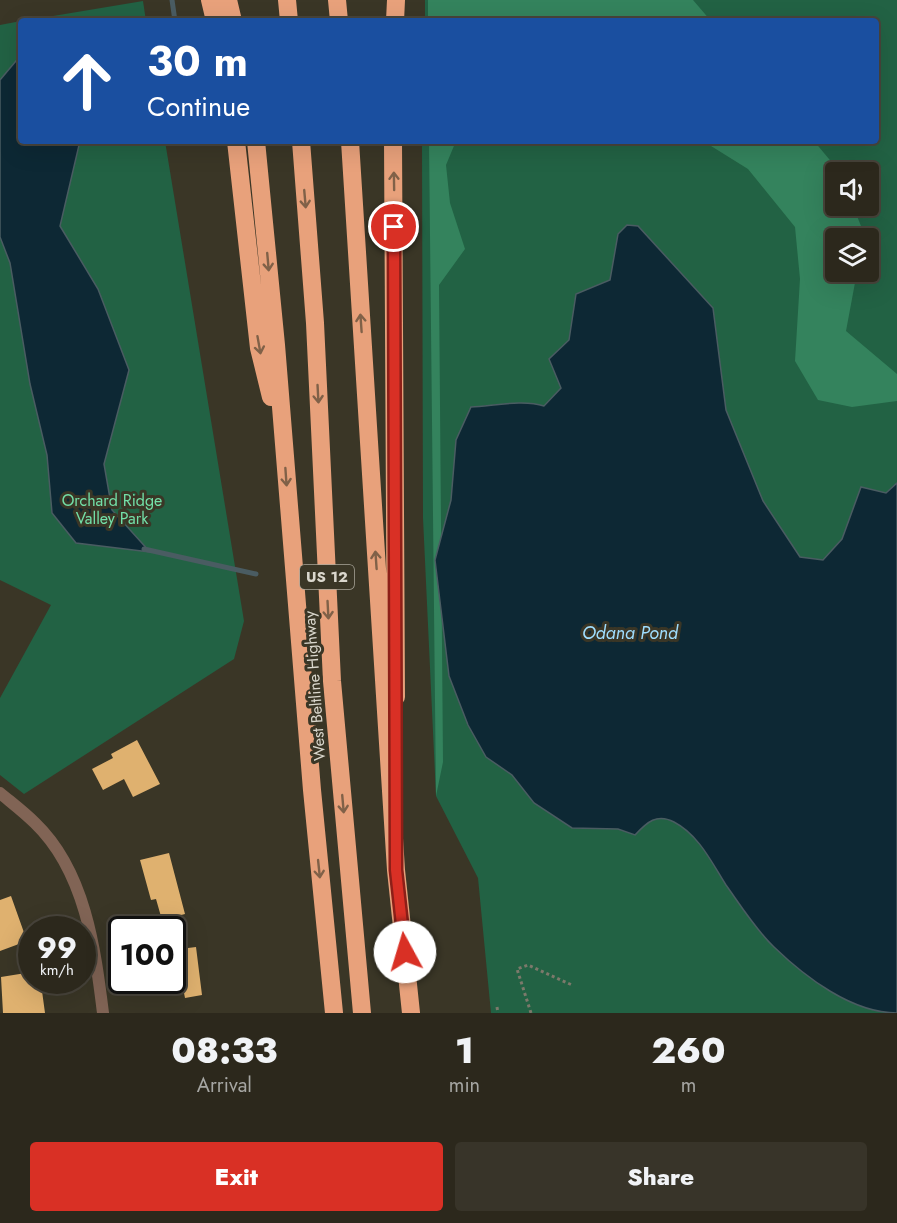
<!DOCTYPE html>
<html lang="en">
<head>
<meta charset="utf-8">
<style>
	body { margin:0; font-family:Jost,sans-serif; background:#383429; color:#f1f3f6; height:100vh; display:flex; flex-direction:column; font-size:22px; white-space:nowrap }
	* { box-sizing:border-box; margin:0 }
	p { font-size:20px; color:#a6a6a3 }
	.icon { flex:none; width:33px; height:33px; fill:none; stroke:currentColor; stroke-width:2; stroke-linecap:round; stroke-linejoin:round }
	.map { position:relative; height:1013px; overflow:hidden }
	.details { display:flex; flex-direction:column; background:#2c281c; flex:1 }
	.details>* { flex:none }
	.banner { position:absolute; left:18px; top:18px; width:861px; height:126px; border-radius:6px; box-shadow:0 6px 24px #0002,0 0 0 2px #48443b; background:#1a4fa0; color:#fff; overflow:hidden }
	.tools { position:absolute; left:825px; top:162px; display:grid; gap:12px }
	.tools a { display:grid; place-items:center; width:54px; height:54px; border-radius:6px; background:#2c281c; box-shadow:0 6px 24px #0002,0 0 0 2px #48443b; font-size:30px }
	.speed { position:absolute; left:18px; top:916px; display:flex; gap:12px; font-size:30px; font-weight:700; text-align:center }
	.speed>* { display:grid; place-content:center; width:78px; height:78px; border-radius:50%; background:#2c281c; box-shadow:0 6px 24px #0002,0 0 0 2px #48443b; line-height:1 }
	.speed small { font-size:15px; font-weight:400 }
	.speed .limit { border:3px solid #111; border-radius:9px; background:#fff; color:#111 }
	.pin { position:absolute; display:grid; place-items:center; width:51px; height:51px; color:#fff; margin:-26px; border:3px solid #fff; border-radius:50%; box-shadow:0 2px 6px #0007 }
	.me { position:absolute; width:66px; margin:-33px; rotate:354deg; stroke-linejoin:round; filter:drop-shadow(0 0 4px #0008) }
	.turn { display:flex; align-items:center; gap:21px; height:126px; padding:0 30px; font-size:27px }
	.turn .icon { width:78px; height:78px; stroke-width:2.5 }
	.turn b { display:block; font-size:42px; line-height:51px }
	.eta { display:flex; justify-content:space-evenly; align-items:center; height:102px; text-align:center }
	.eta b { font-size:36px; font-weight:800; line-height:42px }
	.cta { display:flex; gap:12px; margin-top:auto; padding:12px 30px }
	.cta a { flex:1; height:69px; border-radius:6px; background:#d93025; color:#fff; font-size:24px; font-weight:800; line-height:69px; text-align:center }
	.cta a+a { background:#383429; color:#f1f3f6 }
	.map>svg:first-child { display:block }
</style>
</head>
<body>
<div class="map">
<svg width="897" height="1013" viewBox="0 0 897 1013">
	<rect width="100%" height="100%" fill="#3a3626"/>
	<path fill="#226244" fill-rule="evenodd" d="M425 0H897V1013H491L478 878 436 796 423 518 422 141H876V21H425ZM836 172H868V206H836ZM836 238H868V272H836Z
		M143 1 146 21H23Z
		M21 21V141H165L244 621 234 659 24 794 0 775V698L51 605 0 580V25Z"/>
	<path fill="#34835d" d="M428 0H693L711 21H428Z
		M429 141H456L446 165 450 203 465 249 439 285 443 762 436 796Z
		M703 141H814L839 171 836 172V206H853L865 236 864 238H836V272H857L846 331 897 374V401L852 407 818 400 795 361 800 279 795 227 748 169Z"/>
	<path fill="#0d2834" stroke="#4a5c62" stroke-width="1.5" d="M21 55V141H80L60 226 98 289 129 370 104 464 112 510 150 552 76 543 52 513 47 455 30 384 10 263 0 237V80Z
		M627 225 638 226 713 308 726 410 763 501 800 557 823 560 842 539 861 487 886 493 897 483V1013C852 1013 805 977 774 947 756 930 741 906 726 885 712 863 699 835 674 822 657 813 647 822 635 835L618 829 572 828 534 803 512 775 486 757 468 725 449 676 435 560 451 500 456 440 471 407C493 406 523 399 544 406L561 388 549 359 569 340 576 294 610 280 618 234Z"/>
	<g fill="none" stroke-linecap="round" stroke-linejoin="round">
		<path stroke="#4a5c62" stroke-width="5" d="M172 0 175 21
			M144 549 256 574"/>
	</g>
	<path fill="#dfb16f" d="M137 740 160 784 133 797 124 779 103 790 92 769 113 758 111 754Z
		M169 853 185 914 162 920 156 899 151 900 140 860Z
		M11 896 27 941 0 951V900Z
		M196 947 202 995 185 998 183 988 172 989V950Z
		M32 972V981H48L49 990 42 991 45 1013H3L1 977Z"/>
	<g fill="none" stroke-linecap="round" stroke-linejoin="round">
		<path stroke="#7c796b" stroke-width="3" stroke-dasharray="3 3" stroke-linecap="butt" d="M497 1007 498 1013
			M531 1013 517 969 528 965 572 985"/>
		<path stroke="#816455" stroke-width="12" d="M0 793C12 803 24 812 35 823 85 871 95 948 103 1013"/>
		<path stroke="#e8a17b" stroke-width="18" d="M210 0 215 21
			M228 0 233 21
			M287 0 289 21
			M337 0 339 21
			M395 21 396 0
			M236 141 259 348 271 397
			M256 141 276 345 312 790 334 1013
			M301 141 315 323 332 681 362 1013
			M350 141 396 870 411 1013
			M393 141 396 697"/>
	</g>
	<defs><path id="oneway-shaft" d="M-6 0H5M1.5-3L5.5 0L1.5 3" fill="none" stroke-width="1.6" stroke-linecap="round" stroke-linejoin="round" transform="scale(1.5)"/></defs>
	<g stroke="#806148">
		<use href="#oneway-shaft" transform="translate(394 181) rotate(-91)"/>
		<use href="#oneway-shaft" transform="translate(305 199) rotate(85)"/>
		<use href="#oneway-shaft" transform="translate(268 262) rotate(85)"/>
		<use href="#oneway-shaft" transform="translate(361 323) rotate(-94)"/>
		<use href="#oneway-shaft" transform="translate(259 345) rotate(80)"/>
		<use href="#oneway-shaft" transform="translate(318 394) rotate(87)"/>
		<use href="#oneway-shaft" transform="translate(286 477) rotate(86)"/>
		<use href="#oneway-shaft" transform="translate(376 560) rotate(-94)"/>
		<use href="#oneway-shaft" transform="translate(328 610) rotate(87)"/>
		<use href="#oneway-shaft" transform="translate(343 804) rotate(85)"/>
		<use href="#oneway-shaft" transform="translate(319 869) rotate(84)"/>
	</g>
	<g fill="none" stroke-linecap="round" stroke-linejoin="round">
		<defs>
			<path id="route" d="M394 227 396 870 405 952"/>
		</defs>
		<use href="#route" stroke="#8d1f18" stroke-width="15"/>
		<use href="#route" stroke="#d93025" stroke-width="10"/>
	</g>
	<g text-anchor="middle" stroke-width="6" stroke-linejoin="round" paint-order="stroke">
		<rect fill="#3a3626" stroke="#aaa79b" stroke-width="1.5" x="300" y="565" width="54" height="24" rx="4.5"/>
		<g font-size="15" font-weight="bold" fill="#dad7cd">
			<text x="327" y="582">US 12</text>
		</g>
		<g font-size="16" fill="#73e0a8" stroke="#3a3626">
			<text x="112" y="506">Orchard Ridge<tspan x="112" dy="18">Valley Park</tspan></text>
		</g>
		<g font-size="16" fill="#dad7cd" stroke="#3a3626">
			<text transform="translate(314 686) rotate(-94)" y="6">West Beltline Highway</text>
		</g>
		<g font-size="18" font-style="italic" fill="#9fdefe" stroke="#3a3626">
			<text x="630" y="639">Odana Pond</text>
		</g>
	</g>
</svg>
<div class="tools">
<a><svg class="icon" aria-label="sound" viewBox="0 0 24 24"><path d="M4 9h4l5-4v14l-5-4H4zM17 9q2 3 0 6"/></svg></a>
<a><svg class="icon" aria-label="layers" viewBox="0 0 24 24"><path d="M12 4l9 5-9 5-9-5zM3 14l9 5 9-5"/></svg></a>
</div>
<div class="speed"><div>99<small>km/h</small></div><div class="limit">100</div></div>
<div class="pin" style="left:394px;top:227px;background:#d93025"><svg class="icon" aria-label="arrive" viewBox="0 0 24 24"><path d="M6 21V4h12l-3 4 3 4H6"/></svg></div>
<svg class="me" style="left:405px;top:952px" viewBox="-20 -20 40 40"><circle r="19" fill="#fff"/><path d="M0-13L10 11 0 6-10 11z" fill="#d93025"/></svg>
<div class="banner">
<div class="turn"><svg class="icon" aria-label="ahead" viewBox="0 0 24 24"><path d="M12 20V5M6 11l6-6 6 6"/></svg><div><b>30 m</b>Continue</div></div>
</div>
</div>
<section class="details">
<div class="eta">
<div><b>08:33</b><p>Arrival</p></div>
<div><b>1</b><p>min</p></div>
<div><b>260</b><p>m</p></div>
</div>
<div class="cta"><a>Exit</a><a>Share</a></div>
</section>
</body>
</html>
